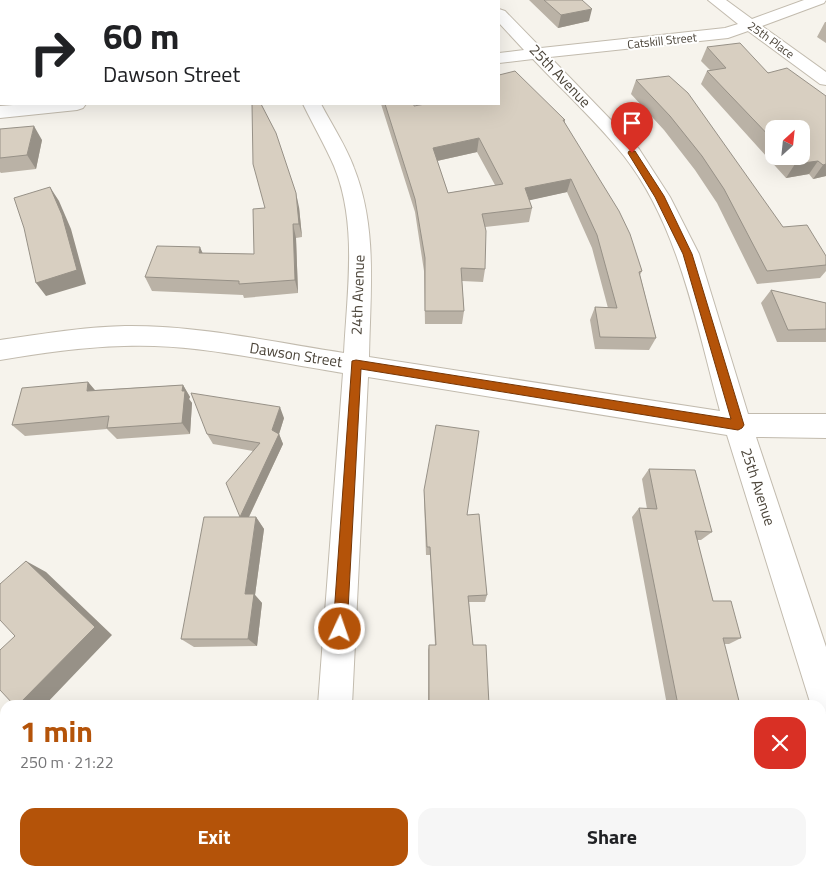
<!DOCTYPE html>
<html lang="en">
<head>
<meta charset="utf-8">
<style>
	body { margin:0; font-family:"Titillium Web",sans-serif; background:#f6f6f6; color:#202124; height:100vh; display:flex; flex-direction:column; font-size:19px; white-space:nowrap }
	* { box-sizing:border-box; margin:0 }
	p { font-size:16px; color:#757577 }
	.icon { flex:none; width:28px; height:28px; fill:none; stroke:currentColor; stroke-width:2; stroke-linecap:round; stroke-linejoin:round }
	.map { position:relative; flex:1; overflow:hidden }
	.sheet { position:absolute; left:0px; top:700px; width:826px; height:176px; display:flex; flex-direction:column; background:#fff; border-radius:15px 15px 0 0; box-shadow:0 5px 20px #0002 }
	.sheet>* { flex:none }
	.hud { position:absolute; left:0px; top:0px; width:500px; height:105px; box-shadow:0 5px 20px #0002; background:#fff; color:#202124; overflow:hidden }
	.needle { width:32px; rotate:27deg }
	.buttons { position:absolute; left:765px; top:120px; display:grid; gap:10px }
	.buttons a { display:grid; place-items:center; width:45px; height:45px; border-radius:10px; background:#fff; box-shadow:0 5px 20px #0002; font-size:25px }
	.pin { position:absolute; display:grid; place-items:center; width:42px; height:42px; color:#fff; margin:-51px -21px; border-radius:50% 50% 50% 0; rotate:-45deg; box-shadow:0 0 5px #0007 }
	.pin .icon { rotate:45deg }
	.me { position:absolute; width:55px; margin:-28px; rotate:3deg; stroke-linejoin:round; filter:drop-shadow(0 0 4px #0008) }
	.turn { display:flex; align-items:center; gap:18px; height:105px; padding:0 20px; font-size:22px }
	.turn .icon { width:65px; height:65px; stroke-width:2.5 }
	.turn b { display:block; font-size:35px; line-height:42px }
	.round { display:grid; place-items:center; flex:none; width:52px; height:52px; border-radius:15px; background:#f6f6f6 }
	.headline { display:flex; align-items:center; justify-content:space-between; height:85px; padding:0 20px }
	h1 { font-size:30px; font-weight:700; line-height:38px; color:#b45309 }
	.action { display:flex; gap:10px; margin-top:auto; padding:10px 20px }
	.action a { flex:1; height:58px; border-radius:15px; background:#b45309; color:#fff; font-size:20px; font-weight:700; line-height:58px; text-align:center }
	.action a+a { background:#f6f6f6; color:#202124 }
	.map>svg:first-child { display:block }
</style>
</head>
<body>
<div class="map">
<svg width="826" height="876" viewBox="0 0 826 876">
	<rect width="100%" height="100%" fill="#f6f3ec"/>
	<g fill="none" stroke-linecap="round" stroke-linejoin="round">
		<defs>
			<path id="street" d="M251 0H267V1H251Z
				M708 0H726L752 19 804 0H826L824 3 762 26 826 72V85L820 84 748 31 728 38 550 57 639 149 670 197 699 254 748 414H826V438L756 437 826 647V716L821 714V705H811L809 699 727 435 368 377 352 705H318L343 373C271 362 197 343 124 346 83 347 41 353 0 360V340C41 334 83 327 125 326 198 325 272 342 344 353 347 292 358 224 334 166 325 145 313 125 303 104H321C332 125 346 146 354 168 378 228 370 294 369 357L720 411C697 327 679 226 624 156 597 122 563 91 533 59L499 63V53L524 50 499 23V9L505 11 541 48 725 28 738 24Z
				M26 104H86L83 108 77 110 0 118V106Z
				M304 871H344V876H304Z"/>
			<path id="secondary" d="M1 6V17L0 18V7Z"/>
		</defs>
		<use href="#street" stroke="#c2bbae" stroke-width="2"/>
		<use href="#secondary" stroke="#d6c79b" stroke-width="2"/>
		<use href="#street" fill="#fff" fill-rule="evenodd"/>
		<use href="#secondary" fill="#fff3cd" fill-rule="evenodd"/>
	</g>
	<path fill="#bab2a6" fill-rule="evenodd" d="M406 0H452L453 1H407Z
		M529 0H582L589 21 558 28Z
		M825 22H826V43L817 37Z
		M707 47 826 96V176L813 179 809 174 786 178 701 84 707 71 710 70 701 61ZM774 129 801 156H774Z
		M636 80 783 227 826 256V271L820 278 757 284 717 203 695 170 664 130 631 94Z
		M381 104H414V106L565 120V123L642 271 640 275 656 338 649 350 595 349 590 320 595 307 608 308 592 248 567 192 529 200 532 208 529 222 485 227V269L483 282 462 281 464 311 462 324H425L424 271 415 212ZM477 152 495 185 448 193 437 161Z
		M0 129 42 140 36 169 1 173 0 172Z
		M299 207 302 237 296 238 298 293 244 298 243 295 152 291 145 277 203 253 254 254Z
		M771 290 826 303V342H777L761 303Z
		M88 382 95 390 183 385 190 397 189 399 192 403 190 434 117 439 107 429 25 436 12 425Z
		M284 418 279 434 283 444 249 517H256L264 529 255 595 262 603 257 646 194 647 181 639 240 517 253 451 213 444 207 434Z
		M649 469 712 532 701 540H697L713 601 741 638 729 644H724L740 705H667L632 517 639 508 647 509 642 479Z
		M424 490 467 515 487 595 485 602H469L473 645 489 705H428V650L429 645H435L430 555H426L424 499Z
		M724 871H802L804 876H725Z"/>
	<path fill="#979187" d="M89 0H100V1H88Z
		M592 9 589 21 558 28 561 15Z
		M34 126 42 140 36 169 27 155Z
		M479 138 477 152 432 162 433 148Z
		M818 161 809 174 786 178 795 164Z
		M826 164V176L813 179 823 165Z
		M571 179 567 192 522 202 525 188Z
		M50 187 59 201 71 229 86 284 46 296 36 283Z
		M296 193 299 207 302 237 299 224Z
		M293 224 296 238 298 293 295 280Z
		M200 247 206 261 199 253Z
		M88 382 98 394 87 391Z
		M183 385 190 397 189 399 192 403 190 434 182 423V391Z
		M280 407 284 418 279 434 283 444 245 525 240 517Z
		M256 517 264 529 255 595 262 603 257 646 248 639 245 594Z
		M26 561 46 572 112 635 45 705H18Z
		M0 830 5 839V871H23L26 876H0Z"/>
	<path fill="#d8cfc1" stroke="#979187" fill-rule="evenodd" d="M62 0H89L88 1H61Z
		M188 0H215V1H188Z
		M305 0H339L340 1H306Z
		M424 0H452L453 1H424Z
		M544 0H582L592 9 561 15Z
		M740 43 768 73 787 68 826 96V164L823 165 818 161 795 164 788 156H801V129H774V141L707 71 726 68 707 47Z
		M515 71 565 120H563L619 211 630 234 642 271 639 272 656 338 600 337 595 307 617 308 597 235 571 179 525 188 532 208 482 214 486 231 485 269 461 268 464 311H425V258L415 199 385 104H414V106L425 104H499V75ZM479 138 503 184 448 193 433 148Z
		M669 76 688 93 783 227 807 225 826 256V265L767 271 724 189 702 156 670 116 636 80Z
		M252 104H261L276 133 296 193 299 224H293L295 280 239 284V281L145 277 157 246 200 247 199 253 254 254 253 209 265 208 253 164Z
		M34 126 27 155 0 158V129Z
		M50 187 62 215 77 270 36 283 24 228 14 198Z
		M771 290 826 303V329L788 330Z
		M88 382 87 391 183 385 182 391H185L182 423 107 428 109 416 12 425 22 388Z
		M191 393 280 407 272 430 279 434 240 517 226 483 260 443 207 434Z
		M436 425 479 431 467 515 479 514 487 595 468 596 473 645H486L489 705H429V645H436L430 547H427L424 490Z
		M649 469 695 470 712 532 695 531 713 601H731L741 638H723L740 705H678L639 508 657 509Z
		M204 517H256L245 594H254L248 639H181Z
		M26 561 95 627 18 705H14L0 690V650L15 636 0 620V584Z
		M428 871H496V876H428Z
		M737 871H802L804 876H739Z"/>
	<path fill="#b45309" stroke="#753606" d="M629 151H635L664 196 692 254 744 425 742 428 738 430 361 369 347 629 345 634 340 636 335 634 333 629 352 361 356 360 731 419 683 254 655 197 628 153Z"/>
	<g text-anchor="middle" stroke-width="4" stroke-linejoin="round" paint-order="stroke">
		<g font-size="12" fill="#4b4439" stroke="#fff">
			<text transform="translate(771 40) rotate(36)" y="4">25th Place</text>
			<text transform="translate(662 41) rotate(-6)" y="4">Catskill Street</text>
		</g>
		<g font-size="15" fill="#4b4439" stroke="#fff">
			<text transform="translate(560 76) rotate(46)" y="5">25th Avenue</text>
			<text transform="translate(358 295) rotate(-88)" y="5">24th Avenue</text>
			<text transform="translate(296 355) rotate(9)" y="5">Dawson Street</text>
			<text transform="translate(758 487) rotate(72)" y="5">25th Avenue</text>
		</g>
	</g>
</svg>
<div class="buttons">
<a><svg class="needle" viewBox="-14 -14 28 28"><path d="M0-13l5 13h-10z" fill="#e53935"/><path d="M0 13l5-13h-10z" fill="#757577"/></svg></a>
</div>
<div class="pin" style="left:632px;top:153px;background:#d93025"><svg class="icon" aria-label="arrive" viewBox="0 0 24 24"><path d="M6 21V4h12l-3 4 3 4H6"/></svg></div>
<svg class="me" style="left:340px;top:629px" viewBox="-20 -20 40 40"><circle r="17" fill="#b45309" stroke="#fff" stroke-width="3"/><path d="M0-11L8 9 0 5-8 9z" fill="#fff"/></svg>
<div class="hud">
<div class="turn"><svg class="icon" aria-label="right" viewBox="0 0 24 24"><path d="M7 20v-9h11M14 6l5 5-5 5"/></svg><div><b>60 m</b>Dawson Street</div></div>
</div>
<section class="sheet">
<div class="headline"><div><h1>1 min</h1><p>250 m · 21:22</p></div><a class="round" style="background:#d93025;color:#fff"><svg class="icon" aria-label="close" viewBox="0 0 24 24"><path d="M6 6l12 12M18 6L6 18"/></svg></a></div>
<div class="action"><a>Exit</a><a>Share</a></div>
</section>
</div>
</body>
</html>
